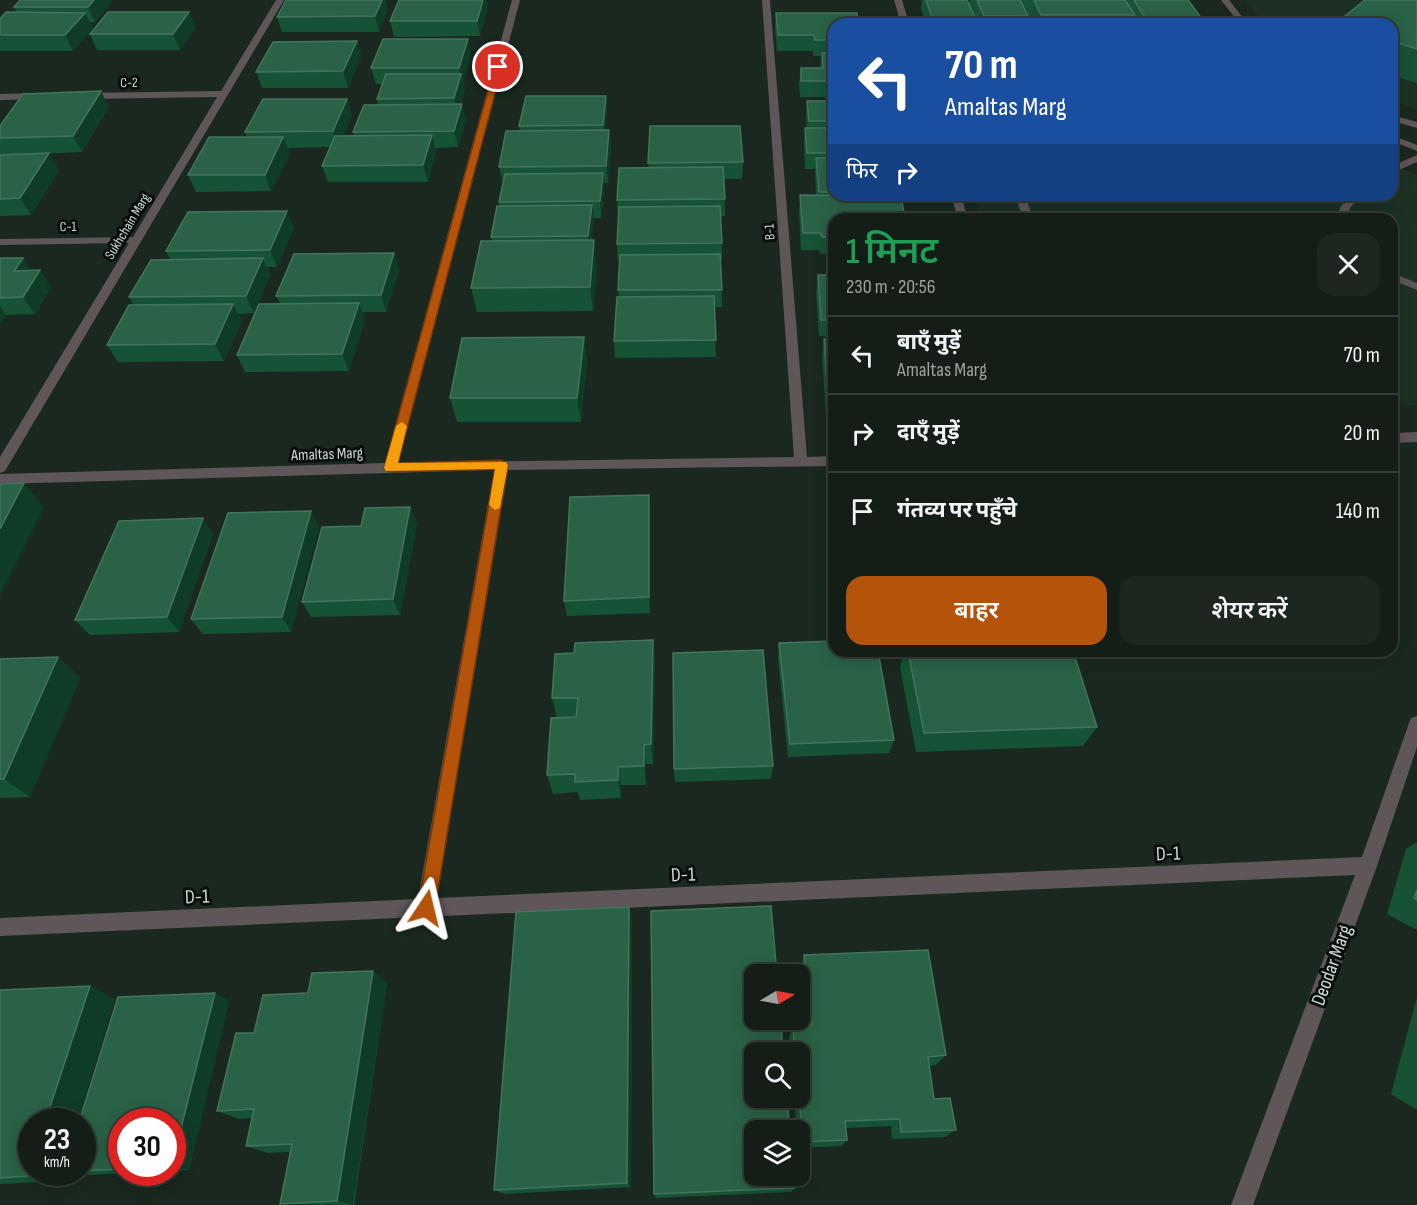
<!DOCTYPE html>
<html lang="hi">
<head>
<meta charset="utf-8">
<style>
	body { margin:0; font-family:"Sofia Sans Condensed","Noto Sans Devanagari",sans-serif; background:#1d2720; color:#f1f3f6; height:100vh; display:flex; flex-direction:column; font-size:22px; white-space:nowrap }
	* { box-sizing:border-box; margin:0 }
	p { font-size:20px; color:#9da2a1 }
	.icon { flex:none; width:33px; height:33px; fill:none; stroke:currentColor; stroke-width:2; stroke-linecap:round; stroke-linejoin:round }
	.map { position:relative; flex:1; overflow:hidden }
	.side { position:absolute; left:828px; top:213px; width:570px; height:444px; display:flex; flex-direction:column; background:#141e17; border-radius:18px; box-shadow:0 3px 15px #0003,0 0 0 2px #333c36 }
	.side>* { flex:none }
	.banner { position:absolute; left:828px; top:18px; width:570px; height:183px; border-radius:18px; box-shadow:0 3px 15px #0003,0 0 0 2px #333c36; background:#1a4fa0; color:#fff; overflow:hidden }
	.needle { width:39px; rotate:80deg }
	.fabs { position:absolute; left:744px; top:964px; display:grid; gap:12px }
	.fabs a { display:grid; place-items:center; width:66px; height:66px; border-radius:12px; background:#141e17; box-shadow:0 3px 15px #0003,0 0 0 2px #333c36; font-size:30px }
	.speed { position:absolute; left:18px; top:1108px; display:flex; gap:12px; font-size:30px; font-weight:700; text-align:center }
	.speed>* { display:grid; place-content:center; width:78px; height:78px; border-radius:50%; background:#141e17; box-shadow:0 3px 15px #0003,0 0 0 2px #333c36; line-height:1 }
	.speed small { font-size:15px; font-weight:400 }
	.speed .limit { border:9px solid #d22; background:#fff; color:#111 }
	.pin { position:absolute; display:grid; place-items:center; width:51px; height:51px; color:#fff; margin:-26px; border:3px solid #fff; border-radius:50%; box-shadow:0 2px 6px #0007 }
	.me { position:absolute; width:66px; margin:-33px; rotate:10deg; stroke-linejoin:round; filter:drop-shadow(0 0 4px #0008) }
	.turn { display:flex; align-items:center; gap:21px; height:126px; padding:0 18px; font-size:27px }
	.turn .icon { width:78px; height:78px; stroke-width:2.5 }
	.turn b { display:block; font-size:42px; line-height:51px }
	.then { display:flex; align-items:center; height:57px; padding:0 18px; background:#0003; gap:12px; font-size:22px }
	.round { display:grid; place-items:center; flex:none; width:63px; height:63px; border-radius:18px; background:#1d2720 }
	.summary { display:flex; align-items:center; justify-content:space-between; height:102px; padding:0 18px }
	h1 { font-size:36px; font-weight:600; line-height:45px; color:#1e9e55 }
	.primary-button { display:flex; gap:12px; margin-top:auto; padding:12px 18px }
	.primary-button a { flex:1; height:69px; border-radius:18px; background:#b45309; color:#fff; font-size:24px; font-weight:600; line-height:69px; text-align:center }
	.primary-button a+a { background:#1d2720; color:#f1f3f6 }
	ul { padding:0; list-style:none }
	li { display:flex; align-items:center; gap:18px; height:78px; padding:0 18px; border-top:2px solid #333c36 }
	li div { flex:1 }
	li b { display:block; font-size:22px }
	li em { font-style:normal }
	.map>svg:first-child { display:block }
</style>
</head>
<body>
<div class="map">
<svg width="1417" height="1205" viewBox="0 0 1417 1205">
	<rect width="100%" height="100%" fill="#1a281f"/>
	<path fill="#1c3124" d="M1244 0H1417V110L1392 101V24H1265Z
		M1392 165 1417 175V405L1392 406V219H981L973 195H1392Z"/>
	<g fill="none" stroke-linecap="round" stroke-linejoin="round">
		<path fill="#5e5659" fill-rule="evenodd" d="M276 0H284L5 471 0 473V457L129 243 0 245V239L133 237 217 97 84 99 79 96 84 93 221 91Z
			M512 0H520L398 463 794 457 762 0H770L807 457 834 456V466L508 470 437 898 1362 857 1409 723 1411 718 1417 716V747L1377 866 1253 1205H1231L1355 875 0 936V918L418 899 494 470 0 484V474L385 463Z
			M894 0H902L909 24H901Z
			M1221 0H1229L1248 24H1240Z
			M0 94 39 93 44 96 39 99 0 100Z
			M1392 115 1417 122V128L1392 121Z
			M1392 135 1417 145V151L1392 141Z
			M1417 155V162L1392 173V166Z
			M951 195H961L968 219H958Z
			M1015 195H1025L1033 219H1023Z
			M1350 195H1360L1350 208 1347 219H1337L1340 208Z
			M1392 273 1417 283V290L1392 280Z
			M1417 432V442L1392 443V433Z"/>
	</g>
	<path fill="#165336" d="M20 0H111L112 2 95 22H90L93 28 73 51H0V19L17 12 14 7Z
		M399 0H487L488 7 480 36 394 37 390 21Z
		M922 0H967L969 4 970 0H1020L1021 2V0H1188L1202 19 1200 24H1134L1133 22 1132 24H1029L1027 20 1026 24H926L921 9Z
		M1417 0V83L1392 75V24Z
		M388 10 379 32H282L277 17Z
		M776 13 834 24V195H894L893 196 834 219V254H820L819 250H801L799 212 800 195H816L815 169H805L804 144 805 128H807L806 117 807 101H826L825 97H800L799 84 801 68H820L821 56H813V51H777L775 28Z
		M196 27 180 50H97L90 34Z
		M357 41 361 57 348 88H262L256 72Z
		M471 55 463 82 465 90 461 104 466 120 458 147 435 148 436 152 428 182H328L322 166 330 147 288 148 290 153 271 191 196 192 188 175 247 137 245 132 347 99 352 115 343 136H354L353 132 378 105 377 99 382 84H376L371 68Z
		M606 96 607 112 605 130H609L611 147 608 183H603L604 190 601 218H593L592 240 597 264 593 311 477 312 471 288 492 241 491 237 500 206 499 202 503 183 499 167 520 131 519 126Z
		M109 107 82 152 39 154 59 170 31 215 0 216V155H1L0 153V126Z
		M743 162 742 179H724L725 216H721L722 243V260H721L722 307H714L716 357 615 358 614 341 619 297 618 290 620 261H618L617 244 618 217 617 200 649 168 648 163Z
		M294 228 277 267H267L270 275 254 313 238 314 242 321 224 361 118 362 107 345 134 305 129 297 170 259 166 251Z
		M394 253 399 270 386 312H362L365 320 349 371 245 372 237 355 280 304 276 296Z
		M0 258H23L32 271 51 287 35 314 6 315 0 324Z
		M818 275H834V337L819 336 816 292Z
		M584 337 587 361 581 422H457L450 398Z
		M824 339 834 340V415H826L822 356Z
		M649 495 650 511V613L567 616 564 601Z
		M410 507 417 523 400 615 311 617 302 602 361 526Z
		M319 527 291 632 203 634 191 619Z
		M213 534 179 632 90 635 75 620Z
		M653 640 655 662 653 764H646V785H621V798L580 800 578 792 553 794 547 775 557 718 552 698 574 653Z
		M779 643 894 740 889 753 788 757 778 658Z
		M905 651H1057L1097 727 1083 746 916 752 900 667Z
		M58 657 80 678 30 797 0 798V659Z
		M773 766 771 779 675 782 674 769Z
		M1417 842V930L1387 914 1406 849Z
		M629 907 632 922 631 1187 504 1194 494 1190Z
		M804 955 946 1055 936 1065 929 1066 934 1099 956 1130 945 1137 892 1139 891 1126 846 1128 847 1140 841 1146 800 1148V1131H797L794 1098H800V1053H790L789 1037 793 1026 806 1025 800 969Z
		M373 971 387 984 354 1205 280 1204 290 1152 267 1153 246 1146 252 1118 239 1119 217 1111 254 1033 308 993Z
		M0 990 115 999 59 1181 0 1184Z
		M215 993 229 1001 189 1170 172 1171V1122H122V1173H129L84 1175 71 1173H82V1122Z
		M1417 997V1110L1391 1094Z
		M795 1188 791 1192 656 1198 654 1194Z"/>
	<path fill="#0f3c26" d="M94 0H111L112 2 95 22 88 7Z
		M382 0H386L388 10 379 32 375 16Z
		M483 0H487L488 7 480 36 477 21Z
		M189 12 196 27 180 50 173 34Z
		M85 13 93 28 73 51 65 35Z
		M468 39 471 55 463 82 465 90 458 114 454 98 461 76 459 68Z
		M357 41 361 57 348 88 343 71Z
		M101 91 109 107 82 152 73 136Z
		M606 96 607 112 604 142 603 125Z
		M347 99 352 115 338 147 333 131Z
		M462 104 466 120 458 147 454 131Z
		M609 130 611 147 608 183 606 166Z
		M432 135 436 152 428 182 423 165Z
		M283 137 290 153 271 191 265 175Z
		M49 153 59 170 31 215 20 198Z
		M603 173 604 190 601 218 600 201Z
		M592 205 594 222 590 253 588 236Z
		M287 211 294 228 277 267 270 250Z
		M594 240 597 264 593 311 590 287Z
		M394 253 399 270 386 312 381 295Z
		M23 258 34 274 14 271Z
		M263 258 270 275 254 313 246 296Z
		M40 270 51 287 35 314 23 297Z
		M359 303 365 320 349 371 342 354Z
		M233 304 242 321 224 361 215 344Z
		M0 306 6 315 0 324Z
		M584 337 587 361 581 422 577 398Z
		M24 483 44 507 0 595V529Z
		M649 495 650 511V613L649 597Z
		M410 507 417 523 400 615 393 599Z
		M311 511 319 527 291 632 282 617Z
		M203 518 213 534 179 632 167 617Z
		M653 640 655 662 653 764 651 744Z
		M58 657 80 678 30 797 4 779Z
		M644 745 646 764V785L644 766Z
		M618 767 621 785V798L618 780Z
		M629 907 632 922 631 1187 627 1183Z
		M373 971 387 984 353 1205 337 1201Z
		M90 986 115 999 77 1122H45Z
		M215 993 229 1001 189 1170 172 1166V1164Z
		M32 1164V1173H61L59 1181 28 1176Z"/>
	<path fill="#2a6247" stroke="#44745d" stroke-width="1.5" d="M20 0H94L88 7H14Z
		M286 0H382L375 16 277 17Z
		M399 0H483L477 21H390Z
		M926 0H967L977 22 934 23Z
		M977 0H1020L1028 16H984Z
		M1034 0H1125L1135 15H1041Z
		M1134 0H1188L1202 19H1146Z
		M1365 0H1417V49L1392 41V24H1335Z
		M6 12 85 13 65 35H0V19Z
		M108 12H189L173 34H90Z
		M776 13H857L858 24H834V40H815L814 35H778Z
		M383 39H468L459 68H371Z
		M357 41 343 71 256 72 273 42Z
		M822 53H834V60H831L832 63H834V121H809L807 101H829L827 81H801V68H823Z
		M386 74H461L454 98 377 99Z
		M101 91 73 136 0 138V126L23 94Z
		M526 96H606L603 125 519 126Z
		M263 99H347L333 131 245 132Z
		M462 104 454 131 353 132 364 105Z
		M650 126H740L743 162 648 163Z
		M805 128H834V153H807Z
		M609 130 606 166 499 167 506 131Z
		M432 135 423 165 322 166 335 136Z
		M209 137H283L265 175H188Z
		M49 153 20 198 0 199V155Z
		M816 158H834V192H819Z
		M723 167 725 199 617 200 619 168Z
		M603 173 600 201 499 202 505 174Z
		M800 195 901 196 905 219H834V237H822L821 233H803Z
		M592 205 588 236 491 237 497 206Z
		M720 206 722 243 617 244 619 207Z
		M287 211 270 250 166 251 188 212Z
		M594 240 590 287 471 288 481 241Z
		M394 253 381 295 276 296 294 254Z
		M720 254 722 290H618L620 255Z
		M0 258H23L14 271 40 270 23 297 0 298Z
		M263 258 246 296 129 297 151 260Z
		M818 275H834V320H821Z
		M714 296 716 340 614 341 617 297Z
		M359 303 342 354 237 355 259 304Z
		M233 304 215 344 107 345 129 305Z
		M584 337 577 398H450L462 338Z
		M824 339 834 340V398H828Z
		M24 483 0 529V484Z
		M649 495V597L564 601 570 497Z
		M410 507 393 599 302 602 322 527 361 526 365 508Z
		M311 511 282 617 191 619 228 513Z
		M203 518 167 617 75 620 119 521Z
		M653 640 651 744 644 745V766L618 767V780L575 782V774L547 775 551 718 576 717 578 698H552L555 654 574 653 575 643Z
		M834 641V651H878L894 740 790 744 779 643Z
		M763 650 773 766 674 769 673 653Z
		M908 651H1057L1058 654H1074L1097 727 924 733Z
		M58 657 4 779H0V659Z
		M1417 890V900L1414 898Z
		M771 906 777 975H754V1020H781L783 1053H754V1098H787L790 1131H754V1176H794L795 1188 654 1194 651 911Z
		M629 907 627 1183 494 1190 516 912Z
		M928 950 946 1055 928 1057 934 1099 950 1098 956 1130 901 1132 900 1119 845 1121 847 1140 803 1142 799 1098 800 1053H795L793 1026 812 1025 804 955Z
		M373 971 337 1201 280 1204 292 1144 246 1146 254 1109 217 1111 236 1033H254L263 995 308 993 312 973Z
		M90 986 45 1122H32V1164L28 1176 0 1178V990Z
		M215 993 172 1164V1122H122V1169L82 1171V1122H79L118 997Z"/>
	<path fill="#b45309" stroke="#753606" stroke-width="1.5" d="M495 65 502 67 398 463 502 460 508 465 435 908 432 914 426 916 420 914 418 908 495 469 390 472 384 468Z"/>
	<path fill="#f59e0b" d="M402 422 407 426 398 463 506 462 508 465 500 508 495 510 489 505 495 469 386 471 384 468 396 426Z"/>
	<g text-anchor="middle" stroke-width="6" stroke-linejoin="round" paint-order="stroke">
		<g font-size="14" fill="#d1dad4" stroke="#090f0b">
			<text transform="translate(129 82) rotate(-1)" y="5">C-2</text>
			<text transform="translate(68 226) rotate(-1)" y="5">C-1</text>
			<text transform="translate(127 226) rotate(-59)" y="5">Sukhchain Marg</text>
			<text transform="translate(769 232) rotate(-94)" y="5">B-1</text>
		</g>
		<g font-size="16" fill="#d1dad4" stroke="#090f0b">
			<text transform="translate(327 453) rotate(-2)" y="6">Amaltas Marg</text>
		</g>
		<g font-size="20" fill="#d1dad4" stroke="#090f0b">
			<text transform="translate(1168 853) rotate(-3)" y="7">D-1</text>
			<text transform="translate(683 874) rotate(-3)" y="7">D-1</text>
			<text transform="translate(197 896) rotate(-3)" y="7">D-1</text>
			<text transform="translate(1331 965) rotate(-70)" y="7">Deodar Marg</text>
		</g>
	</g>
</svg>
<div class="fabs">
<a><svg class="needle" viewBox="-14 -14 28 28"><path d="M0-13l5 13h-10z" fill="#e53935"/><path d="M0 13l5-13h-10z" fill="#9da2a1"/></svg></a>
<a><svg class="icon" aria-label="search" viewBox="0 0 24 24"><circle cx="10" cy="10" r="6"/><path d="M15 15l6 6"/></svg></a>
<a><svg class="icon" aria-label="layers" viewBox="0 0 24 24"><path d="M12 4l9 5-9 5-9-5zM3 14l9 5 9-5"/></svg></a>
</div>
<div class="speed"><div>23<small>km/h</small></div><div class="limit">30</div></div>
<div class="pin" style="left:498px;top:67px;background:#d93025"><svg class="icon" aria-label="arrive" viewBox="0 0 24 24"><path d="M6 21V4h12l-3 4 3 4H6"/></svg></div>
<svg class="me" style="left:426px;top:908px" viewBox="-20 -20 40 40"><path d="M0-17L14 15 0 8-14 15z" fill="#b45309" stroke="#fff" stroke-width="4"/></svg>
<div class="banner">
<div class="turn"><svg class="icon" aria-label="left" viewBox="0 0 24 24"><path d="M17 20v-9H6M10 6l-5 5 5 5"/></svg><div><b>70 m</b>Amaltas Marg</div></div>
<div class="then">फिर<svg class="icon" aria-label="right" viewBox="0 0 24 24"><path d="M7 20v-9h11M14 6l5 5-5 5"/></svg></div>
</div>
<section class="side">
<div class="summary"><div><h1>1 मिनट</h1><p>230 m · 20:56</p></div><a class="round"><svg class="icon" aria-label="close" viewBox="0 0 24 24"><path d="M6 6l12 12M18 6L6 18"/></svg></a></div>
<ul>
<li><svg class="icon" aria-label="left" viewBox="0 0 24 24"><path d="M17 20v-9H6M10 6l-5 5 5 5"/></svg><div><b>बाएँ मुड़ें</b><p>Amaltas Marg</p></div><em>70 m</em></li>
<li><svg class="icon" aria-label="right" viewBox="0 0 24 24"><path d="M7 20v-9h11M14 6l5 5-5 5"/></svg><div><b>दाएँ मुड़ें</b></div><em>20 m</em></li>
<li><svg class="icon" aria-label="arrive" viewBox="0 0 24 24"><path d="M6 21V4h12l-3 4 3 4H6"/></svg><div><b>गंतव्य पर पहुँचे</b></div><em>140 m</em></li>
</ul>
<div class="primary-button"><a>बाहर</a><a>शेयर करें</a></div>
</section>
</div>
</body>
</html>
